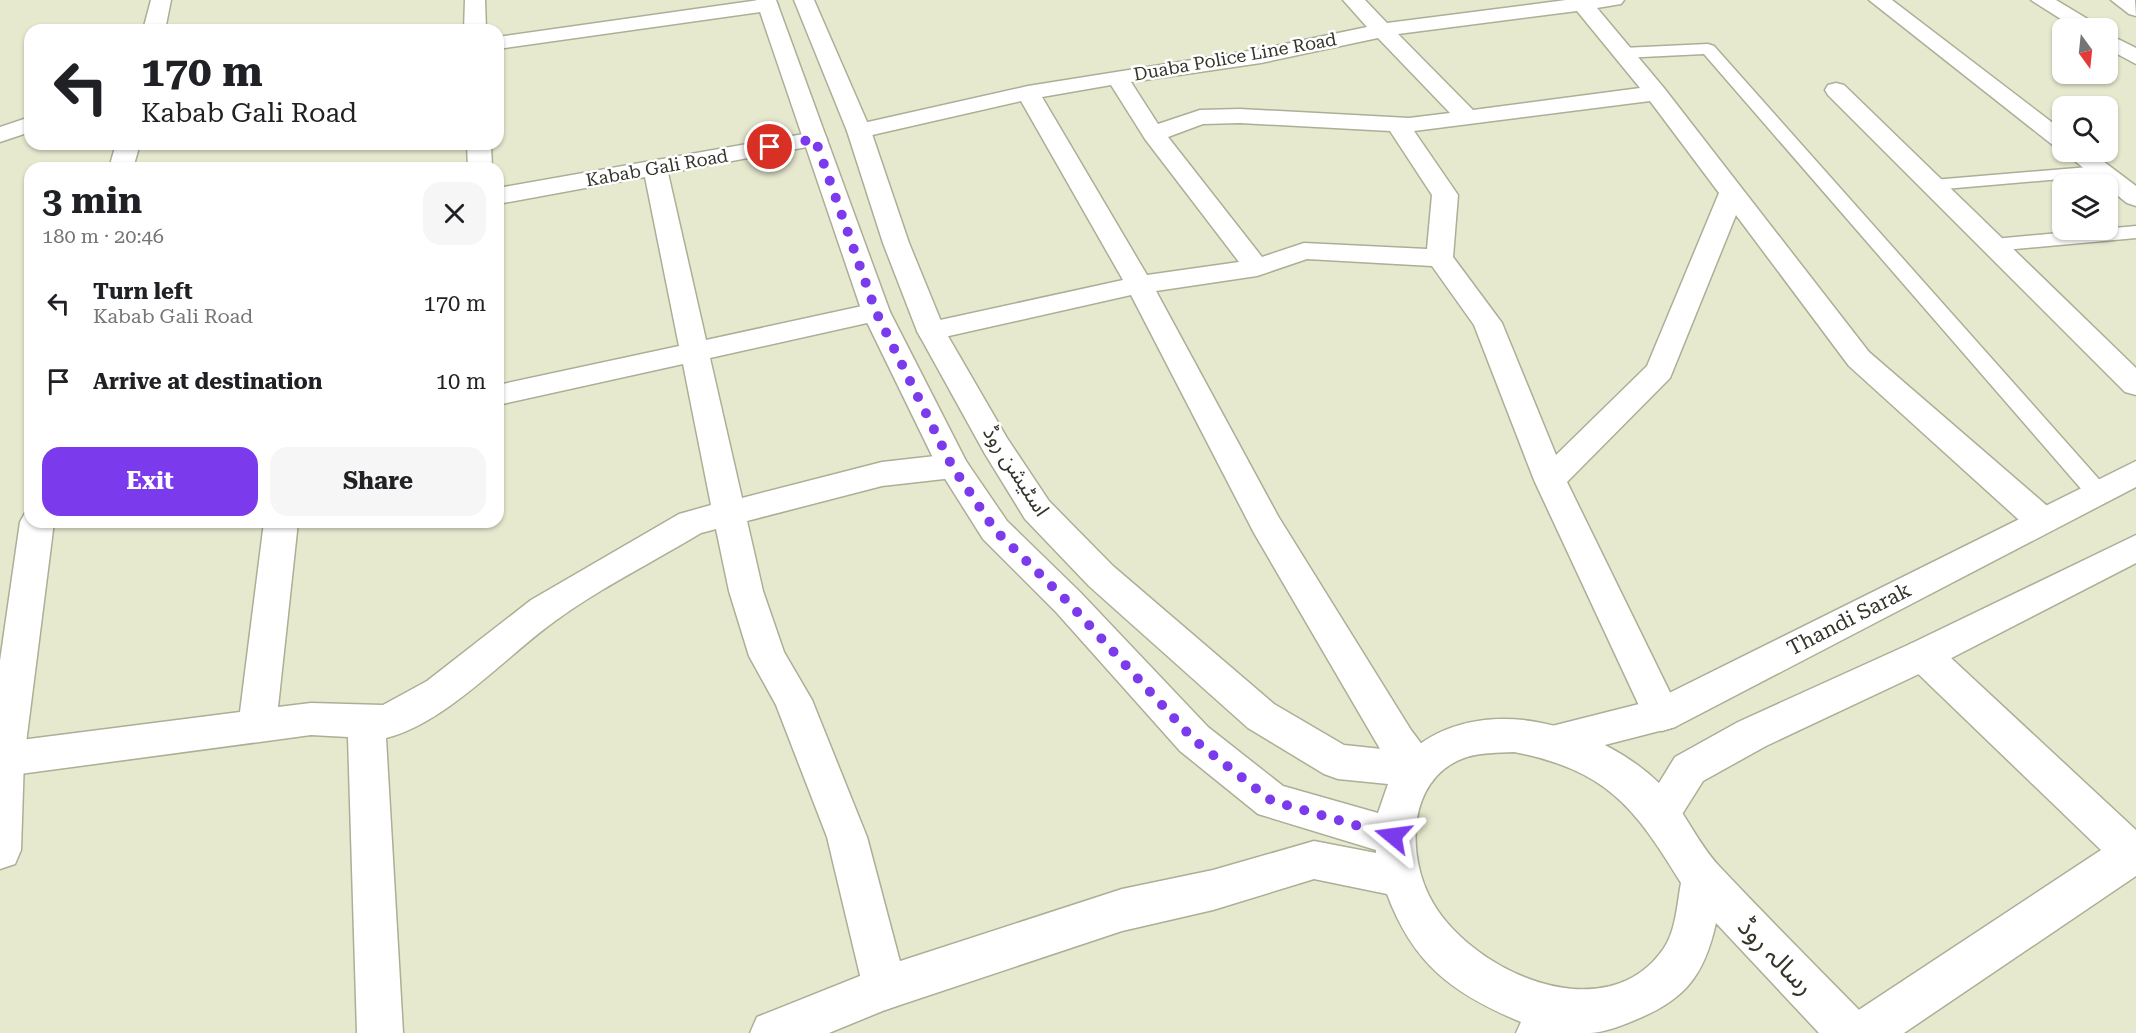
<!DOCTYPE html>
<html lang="en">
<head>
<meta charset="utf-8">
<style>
	body { margin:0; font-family:"Roboto Serif","Noto Sans Arabic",serif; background:#f6f6f6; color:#202124; height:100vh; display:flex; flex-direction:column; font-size:22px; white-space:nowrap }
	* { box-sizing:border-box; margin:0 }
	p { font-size:20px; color:#757577 }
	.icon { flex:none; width:33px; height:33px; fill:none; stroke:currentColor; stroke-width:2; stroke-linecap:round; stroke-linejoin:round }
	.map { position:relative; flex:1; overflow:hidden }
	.panel { position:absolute; left:24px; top:162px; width:480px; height:366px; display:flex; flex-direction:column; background:#fff; border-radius:18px; box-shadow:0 2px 4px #0004 }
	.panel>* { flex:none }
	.top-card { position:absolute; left:24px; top:24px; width:480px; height:126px; border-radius:18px; box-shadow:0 2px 4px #0004; background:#fff; color:#202124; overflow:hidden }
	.needle { width:39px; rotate:165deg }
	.buttons { position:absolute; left:2052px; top:18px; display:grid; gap:12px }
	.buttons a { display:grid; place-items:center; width:66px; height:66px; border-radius:12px; background:#fff; box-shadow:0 2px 4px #0004; font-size:30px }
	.pin { position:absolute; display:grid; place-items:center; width:51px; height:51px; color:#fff; margin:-26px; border:3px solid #fff; border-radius:50%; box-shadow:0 2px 6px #0007 }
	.me { position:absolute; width:66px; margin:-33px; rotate:286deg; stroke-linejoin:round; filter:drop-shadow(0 0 4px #0008) }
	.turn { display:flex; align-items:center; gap:21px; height:126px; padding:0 18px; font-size:27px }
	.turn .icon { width:78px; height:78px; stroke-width:2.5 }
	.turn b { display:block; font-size:42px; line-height:51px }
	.round { display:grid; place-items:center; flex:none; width:63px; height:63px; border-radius:18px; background:#f6f6f6 }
	.summary { display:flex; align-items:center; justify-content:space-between; height:102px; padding:0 18px }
	h1 { font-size:36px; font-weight:700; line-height:45px }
	.button { display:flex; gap:12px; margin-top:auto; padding:12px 18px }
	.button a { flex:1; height:69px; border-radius:18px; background:#7c3aed; color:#fff; font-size:24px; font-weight:700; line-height:69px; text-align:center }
	.button a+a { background:#f6f6f6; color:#202124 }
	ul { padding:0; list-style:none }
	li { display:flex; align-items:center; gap:18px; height:78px; padding:0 18px }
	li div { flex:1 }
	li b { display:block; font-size:22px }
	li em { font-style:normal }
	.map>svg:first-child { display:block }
</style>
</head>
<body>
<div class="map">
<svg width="2136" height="1033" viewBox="0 0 2136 1033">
	<rect width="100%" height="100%" fill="#e7e9cf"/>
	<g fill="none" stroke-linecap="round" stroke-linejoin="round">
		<defs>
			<path id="service" d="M1708 44 1714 46 2105 486 2109 492 2105 498 2097 501 2089 498 1704 54 1622 58 1614 53 1622 48Z
				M2101 166 2110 171 2107 175 1933 190 1924 185 1933 180Z
				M2136 226V238L1994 251 1984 245 1994 239Z"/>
			<path id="minor" d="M465 0H485L486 30H464Z
				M759 0 775 1 778 5 775 9 768 11 498 49V37Z
				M1343 0H1365L1387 23 1566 0H1624L1621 4 1597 8 1664 88 1869 352 2053 511 2058 520 2053 529 2041 533 2029 529 1849 366 1736 215 1670 378 1567 482 1681 715 1675 727 1662 731 1649 727 1534 480 1474 325 1432 266 1307 259 1257 276 1156 291 1278 516 1411 730 1432 758 1438 770 1432 782 1418 788 1404 782 1383 754 1254 533 1131 295 931 340 921 338 917 331 921 324 931 322 1123 280 1021 101 859 138 851 136 847 131 851 126 859 124 1028 86 1261 49 1367 27ZM1577 11 1640 88 1473 110 1398 34ZM1378 38 1450 113 1409 118 1240 109 1200 110 1158 124 1131 82 1261 63ZM1111 85 1145 139 1239 262 1147 275 1042 97ZM1650 101 1719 193 1647 366 1556 455 1502 323 1453 257 1458 195 1414 131ZM1240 123 1390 131 1432 195 1427 249 1304 243 1262 257 1168 137 1203 124Z
				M1869 0H1892L2062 130V148L2054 146Z
				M2031 0H2056L2096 24 2100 28H2075Z
				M2111 0H2135L2136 16 2129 14Z
				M2108 34 2136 48V64L2108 49Z
				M1836 83 1844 85 2136 368V395L2125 392 1828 95 1825 90 1828 85Z
				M30 117V132L0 142V127Z
				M815 132 823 134 827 139 823 144 668 173 706 340 876 303 886 306 890 312 886 318 876 321 710 358 742 498 882 462 953 454 964 458 969 466 964 474 953 478 882 486 747 521 763 591 784 652 812 700 867 837 907 988 901 1004 885 1010 869 1004 863 988 827 837 776 705 749 656 729 591 716 529 701 533C653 562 600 588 555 621 505 657 446 723 386 738L403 1033H357L348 737 311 735 5 776 0 774V744L5 742 240 712 264 522H298L278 707 311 703 383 705 427 681 531 600 679 514 711 505 683 364 498 405V385L679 346 645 177 498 204V188Z
				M467 144H491L492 168H468Z
				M2064 152H2091L2136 186V206L2127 203 2108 188V184H2103Z
				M1923 640 1936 644 2136 830V876L1904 1033H1841L1848 1017 2101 850 1910 666 1905 655 1910 644Z"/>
			<path id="tertiary" d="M151 0H171L165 30H143Z
				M756 0H776L890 312 966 461 1007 521 1080 592 1208 727 1283 786 1378 813 1388 784 1338 779 1324 774 1248 728 1089 586 1025 519 985 454 917 331 883 243 847 131 794 0H814L871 131 909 243 945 331 1007 438 1049 501 1113 566 1274 704 1344 745 1410 752C1480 690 1598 724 1659 783 1684 808 1696 842 1720 867 1768 918 1817 967 1866 1017L1873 1033H1819L1716 923C1704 976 1685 1000 1635 1020 1621 1026 1605 1032 1590 1033 1566 1033 1541 1033 1516 1033L1521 1022C1453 994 1413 964 1387 894L1314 879 1213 910 1122 931 885 1010 829 1033H750L757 1017 885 966 1122 889 1213 870 1314 841 1376 853V850L1258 814 1180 751 1056 612 983 539 937 466 862 312ZM1514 752C1606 770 1634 806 1681 883 1677 904 1676 930 1664 948 1607 1032 1474 973 1433 903 1406 858 1406 779 1464 758 1480 752 1498 753 1514 752Z
				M116 144H140L133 168H109Z
				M30 512V522H54L24 759 21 850 15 864 0 869V661L20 522 25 513Z"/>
			<path id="secondary" d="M2136 461V487L1675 727 1554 758 1540 753 1535 741 1540 729 1655 700Z
				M2136 535V563L1936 666 1766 746 1703 781 1674 827 1660 832 1646 827 1640 814 1675 757 1738 722 1910 644Z"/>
		</defs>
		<use href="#service" stroke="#acae96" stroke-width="3"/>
		<use href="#minor" stroke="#acae96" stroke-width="3"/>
		<use href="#tertiary" stroke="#acae96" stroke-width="3"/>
		<use href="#secondary" stroke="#acae96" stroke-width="3"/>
		<use href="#service" fill="#fff" fill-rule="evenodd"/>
		<use href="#minor" fill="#fff" fill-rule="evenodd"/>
		<use href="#tertiary" fill="#fff" fill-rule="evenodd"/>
		<use href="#secondary" fill="#fff" fill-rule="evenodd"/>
	</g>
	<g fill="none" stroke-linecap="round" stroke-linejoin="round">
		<path stroke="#7c3aed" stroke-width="10" stroke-dasharray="0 18" d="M770 147 815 139 876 312 952 466 995 530 1068 602 1194 740 1272 801 1393 836"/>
	</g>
	<g text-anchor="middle" stroke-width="5" stroke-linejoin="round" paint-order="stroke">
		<g font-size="18" fill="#33342a" stroke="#fff">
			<text transform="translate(1235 57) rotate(-10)" y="6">Duaba Police Line Road</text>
			<text transform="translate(657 168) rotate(-10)" y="6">Kabab Gali Road</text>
		</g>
		<g font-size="21" fill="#33342a" stroke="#fff">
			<text transform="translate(1016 471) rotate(57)" y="7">اسٹیشن روڈ</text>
			<text transform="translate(1849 619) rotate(-27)" y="7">Thandi Sarak</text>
		</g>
		<g font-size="26" fill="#33342a" stroke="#fff">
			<text transform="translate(1776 956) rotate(46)" y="9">رسالہ روڈ</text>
		</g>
	</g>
</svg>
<div class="buttons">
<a><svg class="needle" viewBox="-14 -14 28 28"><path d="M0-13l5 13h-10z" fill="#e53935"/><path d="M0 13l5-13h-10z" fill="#757577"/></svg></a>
<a><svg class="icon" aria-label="search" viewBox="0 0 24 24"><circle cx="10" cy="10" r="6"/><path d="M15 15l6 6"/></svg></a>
<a><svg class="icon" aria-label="layers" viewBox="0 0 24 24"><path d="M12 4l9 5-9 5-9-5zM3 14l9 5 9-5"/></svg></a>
</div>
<div class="pin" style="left:770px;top:147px;background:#d93025"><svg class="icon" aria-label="arrive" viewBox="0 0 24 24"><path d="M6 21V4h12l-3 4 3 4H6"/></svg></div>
<svg class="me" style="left:1393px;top:836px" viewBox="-20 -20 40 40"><path d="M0-17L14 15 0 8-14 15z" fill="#7c3aed" stroke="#fff" stroke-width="4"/></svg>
<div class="top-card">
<div class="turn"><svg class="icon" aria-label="left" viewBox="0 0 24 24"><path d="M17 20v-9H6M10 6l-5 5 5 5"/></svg><div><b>170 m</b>Kabab Gali Road</div></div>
</div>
<section class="panel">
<div class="summary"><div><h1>3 min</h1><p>180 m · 20:46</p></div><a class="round"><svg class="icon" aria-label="close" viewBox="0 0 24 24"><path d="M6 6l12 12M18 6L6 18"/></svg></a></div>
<ul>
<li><svg class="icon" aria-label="left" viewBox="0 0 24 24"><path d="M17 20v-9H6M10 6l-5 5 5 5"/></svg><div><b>Turn left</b><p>Kabab Gali Road</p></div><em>170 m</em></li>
<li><svg class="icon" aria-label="arrive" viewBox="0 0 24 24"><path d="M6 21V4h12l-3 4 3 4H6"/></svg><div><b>Arrive at destination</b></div><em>10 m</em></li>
</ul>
<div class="button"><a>Exit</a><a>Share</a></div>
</section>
</div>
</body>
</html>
